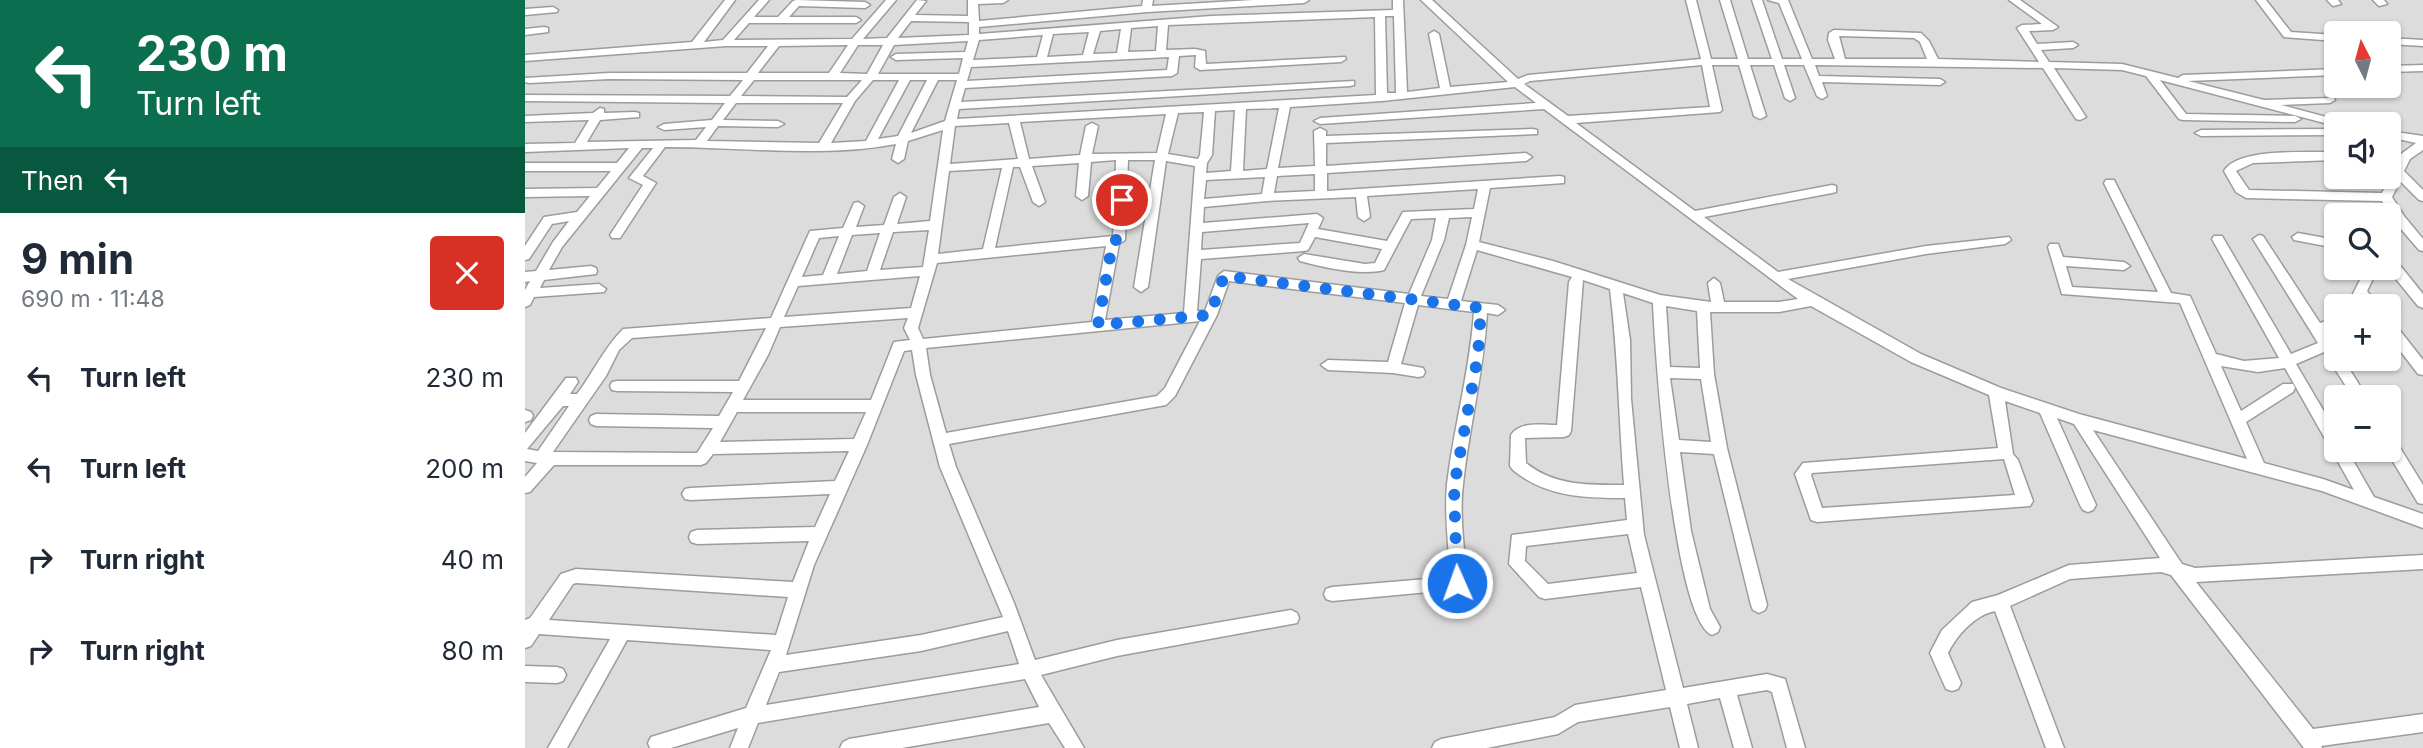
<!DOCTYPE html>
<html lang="en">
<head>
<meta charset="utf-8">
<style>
	body { margin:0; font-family:Inter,sans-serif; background:#f6f6f7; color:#1f2937; height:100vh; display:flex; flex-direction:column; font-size:26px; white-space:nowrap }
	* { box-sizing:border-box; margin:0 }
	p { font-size:23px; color:#747a83 }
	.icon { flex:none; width:38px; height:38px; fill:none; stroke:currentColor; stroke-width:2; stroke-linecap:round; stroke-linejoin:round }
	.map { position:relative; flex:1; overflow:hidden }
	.drawer { display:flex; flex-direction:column; background:#fff; width:525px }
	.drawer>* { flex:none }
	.hud { background:#0b6e4f; color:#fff; overflow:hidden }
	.needle { width:46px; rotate:354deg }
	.buttons { position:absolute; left:1799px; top:21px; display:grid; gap:14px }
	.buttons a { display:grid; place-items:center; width:77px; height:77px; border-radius:7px; background:#fff; box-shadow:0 2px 5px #0004; font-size:35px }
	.pin { position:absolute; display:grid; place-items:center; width:60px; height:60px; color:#fff; margin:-30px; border:4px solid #fff; border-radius:50%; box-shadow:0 2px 7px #0007 }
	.me { position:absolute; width:77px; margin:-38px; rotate:358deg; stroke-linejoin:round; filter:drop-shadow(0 0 5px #0008) }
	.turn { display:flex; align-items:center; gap:24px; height:147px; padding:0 21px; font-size:32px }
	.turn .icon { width:91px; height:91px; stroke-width:2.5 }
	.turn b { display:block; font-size:49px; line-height:60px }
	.then { display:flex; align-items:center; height:66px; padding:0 21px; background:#0003; gap:14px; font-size:26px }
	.round { display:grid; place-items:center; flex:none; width:74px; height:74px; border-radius:7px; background:#f6f6f7 }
	.head { display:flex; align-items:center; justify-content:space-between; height:119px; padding:0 21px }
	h1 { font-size:42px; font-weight:700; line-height:52px }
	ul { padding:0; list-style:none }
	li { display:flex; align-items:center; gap:21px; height:91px; padding:0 21px }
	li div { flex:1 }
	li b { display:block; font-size:26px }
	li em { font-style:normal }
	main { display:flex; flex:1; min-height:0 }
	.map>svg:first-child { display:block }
</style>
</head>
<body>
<main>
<section class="drawer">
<div class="hud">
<div class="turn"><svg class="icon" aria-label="left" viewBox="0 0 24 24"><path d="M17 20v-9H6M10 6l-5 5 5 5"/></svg><div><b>230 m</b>Turn left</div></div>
<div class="then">Then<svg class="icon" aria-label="left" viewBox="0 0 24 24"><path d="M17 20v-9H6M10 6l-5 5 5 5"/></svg></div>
</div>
<div class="head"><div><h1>9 min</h1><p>690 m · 11:48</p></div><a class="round" style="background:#d93025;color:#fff"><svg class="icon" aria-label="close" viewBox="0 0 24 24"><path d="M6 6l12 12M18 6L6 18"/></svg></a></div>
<ul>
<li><svg class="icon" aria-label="left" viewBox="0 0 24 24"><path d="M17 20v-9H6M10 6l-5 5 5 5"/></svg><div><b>Turn left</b></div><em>230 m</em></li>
<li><svg class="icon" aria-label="left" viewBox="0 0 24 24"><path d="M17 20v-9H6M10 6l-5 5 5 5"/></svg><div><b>Turn left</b></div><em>200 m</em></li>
<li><svg class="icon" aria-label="right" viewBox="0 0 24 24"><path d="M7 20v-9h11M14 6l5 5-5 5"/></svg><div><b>Turn right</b></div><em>40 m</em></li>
<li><svg class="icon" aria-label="right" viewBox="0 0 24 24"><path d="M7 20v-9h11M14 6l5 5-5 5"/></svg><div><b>Turn right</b></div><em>80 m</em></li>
</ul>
</section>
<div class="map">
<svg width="1898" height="748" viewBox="0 0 1898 748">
	<rect width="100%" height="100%" fill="#efebe7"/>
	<path fill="#dddcdc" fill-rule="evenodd" d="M0 0H1898V748H0ZM1811 33H1864V86H1811ZM1811 124H1864V177H1811ZM1811 215H1864V268H1811ZM1811 306H1864V359H1811ZM1811 397H1864V450H1811Z"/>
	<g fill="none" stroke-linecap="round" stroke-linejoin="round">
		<defs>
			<path id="minor" d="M200 0H210L179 42 198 40 234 0H244L229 17H253L268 1 271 0 340 2 345 5 340 8 274 6 264 17H331L336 20 331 23H224L209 40 327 39 361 0H371L338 39 362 38 392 0 401 1 390 15 443 16V0H483L478 3 453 4 454 21 617 6 618 0H628L627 6 728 0H784L779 3 622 12 454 27V34L686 16 868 10V0H878L882 92 915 88 904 34 909 31 914 34 925 87 983 82 896 0H907L993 79 1003 75 1176 59 1161 0H1171L1186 59H1213L1195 0H1205L1223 59H1247L1227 0H1237L1257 59H1277L1254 3 1243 0H1263L1287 59H1310L1303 40 1304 33 1309 30 1396 33 1404 41 1413 59 1514 62 1492 28 1497 25 1517 24 1484 0H1495L1533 27 1528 30 1504 31 1512 44 1548 42 1553 45 1548 48 1516 50 1524 62 1597 64 1653 78 1658 75 1811 69V75L1663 81 1739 100 1809 98 1810 100 1805 103 1756 105 1820 122 1822 124H1811V126L1635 80 1661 114 1770 116 1776 119 1770 122 1658 120 1654 119 1621 76 1597 70 1529 68 1561 117 1555 120 1551 119 1518 68 1290 65 1294 76 1415 79 1420 82 1415 85 1297 82 1302 96 1297 99 1292 96 1279 65H1259L1270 98 1265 101 1260 98 1249 65H1225L1241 116 1235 119 1229 116 1214 65H1187L1197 110 1195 112 1051 123 1170 211 1307 185 1311 186V192L1307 193 1179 217 1253 272 1401 246 1484 237 1486 240 1480 244 1401 254 1263 279 1396 354 1476 388 1554 414 1722 459 1655 303 1537 294 1523 247 1525 244H1533L1538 257 1599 262 1605 266 1599 270 1541 266 1547 287 1633 292 1579 183 1581 180H1589L1646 293 1665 296 1691 354 1719 361 1754 358 1687 239 1689 236H1697L1766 354 1793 343 1728 239 1734 235 1738 236 1795 323 1811 318V328L1800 331 1811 349V359H1818L1842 397H1828L1799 352 1771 364 1811 432V450H1822L1849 497 1898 514V528L1797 491 1568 430 1657 564 1670 568 1898 555V569L1671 582 1788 729 1898 714V732L1796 746 1797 748H1779L1646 575 1636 572 1545 579 1485 606 1539 748H1521L1470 611C1450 615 1432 635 1423 653L1436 683 1433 689 1427 691 1421 689 1405 653 1417 630 1447 602 1473 595 1544 565 1635 558 1549 424 1532 418 1571 505 1568 510 1563 512 1558 510 1555 505 1515 413 1480 401 1488 454 1493 460 1508 501 1505 506 1292 522 1286 520 1270 474 1278 463 1473 448 1464 395 1386 362 1286 306 1254 312H1185L1189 374 1202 448 1242 605 1240 610 1234 613 1228 610 1226 605 1189 454 1155 452 1166 531 1185 609 1195 627 1193 632 1187 635C1148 620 1130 351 1128 303L1098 293 1105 340 1106 399 1119 535 1158 688 1242 674 1260 679 1280 748H1262L1247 692 1242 690 1212 695 1227 748H1209L1195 698 1162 704 1173 748H1155L1145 707 1053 722 1033 734 962 748H907L910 742 916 739 1030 717 1050 705 1141 690 1116 587 1020 599 1014 597 984 564 987 535 1102 520 1100 498C1059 498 1021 497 988 470L985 466 986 435C996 421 1016 425 1032 425L1044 282 1047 277 952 250 936 301 973 305 980 310 973 315 962 313C959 371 944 427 938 484 934 516 940 549 941 581L936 589 807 601 801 599 799 594 801 589 807 587 925 577C924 546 919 515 922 484 929 426 945 370 949 312L893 305 876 364 898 368 900 372 898 376 893 377 868 373 803 370 796 365 803 360 863 362 880 303 704 281 692 315 650 396 641 405 424 444 431 467 489 603 510 660 592 640 766 610 772 613 774 618 772 623 592 656 516 675 559 748H540L524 723 377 748H315L318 742 324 739 514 707 500 679 233 723 223 748H205L213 728 146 748H125L123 743 126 737 221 708 246 650 102 640 42 748H23L85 639 14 634 6 646 0 648V620L5 618 36 574 51 569 268 582 284 541 172 544 166 542 164 537 166 532 172 530 290 527 305 494 165 500 160 499 157 494 160 489 165 488 310 481 324 451 188 454 181 463 176 465H29L5 492 0 493V477L12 463 0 461V433L41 378H51L53 382 45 394H52C68 373 79 348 98 329L246 318 285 231 318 228 329 203 333 202 339 206 331 227 359 225 369 197 375 193 381 197 372 224 405 221 418 130 383 141 379 159 373 163 367 159 371 144C297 158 217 147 140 147L118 176 131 183 95 238H87L85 235 118 185 104 178 128 148H117L37 247 24 270 66 266 71 268 72 271 71 274 19 280 15 288 74 284 81 289 79 292 9 297 5 305 0 307V290L5 281 0 282V272L11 271 28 242 44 221 27 224 4 259 0 260V246L19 217 52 212 65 196 0 197V189L72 188 86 171H0V163H92L104 148 0 152V144L50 143 64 120 0 122V116L68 113 75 108 79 109V113L110 112 114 113V117L75 120 62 142 171 140 181 127 139 130 133 127 139 124 187 120 200 103 0 101V95L205 96 218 80 84 79 4 83 0 82V78L84 73H222L243 46H201L0 61V55L167 42ZM860 16H869L871 93H862ZM850 17 851 95 432 119 434 109 825 86 829 85V81L436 102 440 88 647 76 652 73 654 56 671 55 670 67 675 70 816 62 821 59 820 57 681 64 680 51 670 49 641 50 643 25ZM386 21 444 22V35L373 38ZM633 26 631 51 603 52 606 28ZM596 29 592 53 568 54 575 31ZM564 32 558 55 522 57 528 34ZM518 35 512 57 448 60 454 40ZM1314 36 1389 38 1395 42 1402 59H1320ZM443 41 440 52 371 54 366 57 371 60 438 58 434 74H353L369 45ZM323 45 304 73H233L254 46ZM333 45H358L342 74 315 73ZM644 57 642 70 442 81 446 67ZM1177 65 1185 107 1043 116 999 84 1005 81ZM229 80H337L322 97 216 96ZM348 80H374L341 141 306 143 330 101ZM385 80H402L373 136 353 139ZM413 80H432L420 121 386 133ZM990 87 1011 103 795 118 789 121 795 124 1019 109 1273 299 1254 302H1199L1195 283 1189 278 1183 283 1186 302 1135 295 1028 261 954 242 965 188 1039 183V177L1035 176 802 191V173L1001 161 1007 157 1001 153 801 166V143L1012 134V130L1008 129 801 136V131L795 128 789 131 790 166 753 168 765 107 857 101ZM211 103H318L294 143 182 141 193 126 253 127 259 124 253 121 198 120ZM754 108 742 169 718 171 721 109ZM710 110 706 171 681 173 682 163 687 155 690 111ZM679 112 675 155 673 159 643 154 653 113ZM641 114 632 153 567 154 573 126 567 123 561 126 555 155 504 159 495 122ZM484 123 493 159 425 164 430 126ZM591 160 588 236 470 248 488 167H495L508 202 514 206 520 202 507 166 554 163 551 196 557 200 563 196 566 162ZM603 160H630L609 287 616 292 623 287 641 161 670 166 659 313 580 320 594 244 600 240ZM477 168 458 249 413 254 424 171ZM790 174V191L749 193 752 176ZM740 177 737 194 679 199 681 180ZM953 189 949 209 878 212 862 241 793 229 798 218 792 214 678 223 679 207 742 201 831 197 833 217 839 221 845 217 842 196ZM947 217 941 245 923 299 896 296 919 240 924 218ZM911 218 907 240 884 294 699 271 693 276 680 311H672L676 259 779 251 783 250 790 237 857 249 850 263 840 264 779 254 773 258 775 261C797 267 836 276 859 270L886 219ZM784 223 775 243 676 250 677 232ZM404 230 398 267 355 270 368 232ZM355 233 342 271 312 274 327 235ZM314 236 298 275 277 277 294 238ZM581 246 567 322 398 339 393 328 412 263ZM395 276 386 308 259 317 273 286ZM1058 280 1085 289C1093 354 1094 420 1099 485 1064 485 1029 486 1001 463L1000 438 1039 437 1044 435 1046 431ZM1141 306 1172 311 1175 368 1145 367ZM383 318 379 328 385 340 369 342 346 400H218L243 355 255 327ZM675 321 640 388 632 396 421 433 405 375 401 348ZM241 328 214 381H92L87 382 85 386 87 390 92 391 208 392 194 416 71 414 66 416 64 420 66 424 71 426 188 428 172 453 28 452 81 376 94 350 107 338ZM387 350 391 375 415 467 478 617 396 635 261 655 289 565 342 445 379 351ZM1696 366 1733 372 1760 368 1829 490 1798 479 1739 463 1721 422 1768 392 1770 388 1768 384H1758L1716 411ZM1145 378 1176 379 1186 442 1154 440ZM38 406H44L13 451 2 449ZM212 412H341L329 439 195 442ZM1479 459 1490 495 1297 508 1286 475 1287 473ZM1103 534 1112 573 1023 584 1000 561 1001 546ZM51 583 263 597 251 635 24 620 48 584ZM483 631 494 664 241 705 254 672 396 651Z
				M1731 0H1741L1766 32 1811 35V41L1759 37Z
				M1802 0H1813L1816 4 1808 6Z
				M1848 0H1859L1862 4 1854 6Z
				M28 7 33 10 32 12 0 15V9Z
				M19 27 23 28V32L0 35V29Z
				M1864 38 1898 40V46L1864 44Z
				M1898 65V71L1864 72V66Z
				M1811 129V135L1676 136 1670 133 1676 130Z
				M1864 131 1898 136V150L1885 159 1879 171 1898 190V201L1894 200 1875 181 1867 197 1879 216 1898 239V251L1894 250 1870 222 1857 201 1721 198 1711 192 1699 171C1713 147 1784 153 1811 152V160L1728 163 1711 171 1724 190 1857 193 1876 154 1891 143 1864 137Z
				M1773 233 1811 240V248L1769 240 1767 237Z
				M1864 257 1869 258 1898 294V308L1893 306 1862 268Z
				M1841 268H1853L1842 291 1854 306H1840L1837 302 1834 306H1822Z
				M1864 322 1869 323 1898 360V375L1893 374 1864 336Z
				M0 410 6 412 8 416 6 420 0 422Z
				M1864 436 1869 438 1898 485V504L1893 503 1861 450H1864Z
				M0 666 32 667 38 669 41 675 38 681 32 683 0 682Z"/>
		</defs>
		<use href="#minor" stroke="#9c9c9c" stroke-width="3"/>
		<use href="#minor" fill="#fff" fill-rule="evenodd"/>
	</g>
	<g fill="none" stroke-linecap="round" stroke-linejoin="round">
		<path stroke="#1a73e8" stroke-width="12" stroke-dasharray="0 21.6" d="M597 200 594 240H588L573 325 685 315 699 276 956 308 953 355 929 487 932 583"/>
	</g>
</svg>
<div class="buttons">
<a><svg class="needle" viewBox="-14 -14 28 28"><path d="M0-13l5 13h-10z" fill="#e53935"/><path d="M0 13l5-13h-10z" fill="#747a83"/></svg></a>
<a><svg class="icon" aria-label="sound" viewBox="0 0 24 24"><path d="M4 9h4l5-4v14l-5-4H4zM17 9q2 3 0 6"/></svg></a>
<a><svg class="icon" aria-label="search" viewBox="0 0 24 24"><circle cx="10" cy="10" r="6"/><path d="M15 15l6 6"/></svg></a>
<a>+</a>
<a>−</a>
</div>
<div class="pin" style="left:597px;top:200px;background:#d93025"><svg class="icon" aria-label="arrive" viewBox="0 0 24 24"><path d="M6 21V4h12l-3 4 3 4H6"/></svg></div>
<svg class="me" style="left:932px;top:583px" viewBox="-20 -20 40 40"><circle r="17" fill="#1a73e8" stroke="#fff" stroke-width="3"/><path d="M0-11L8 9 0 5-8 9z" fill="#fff"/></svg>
</div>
</main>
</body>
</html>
